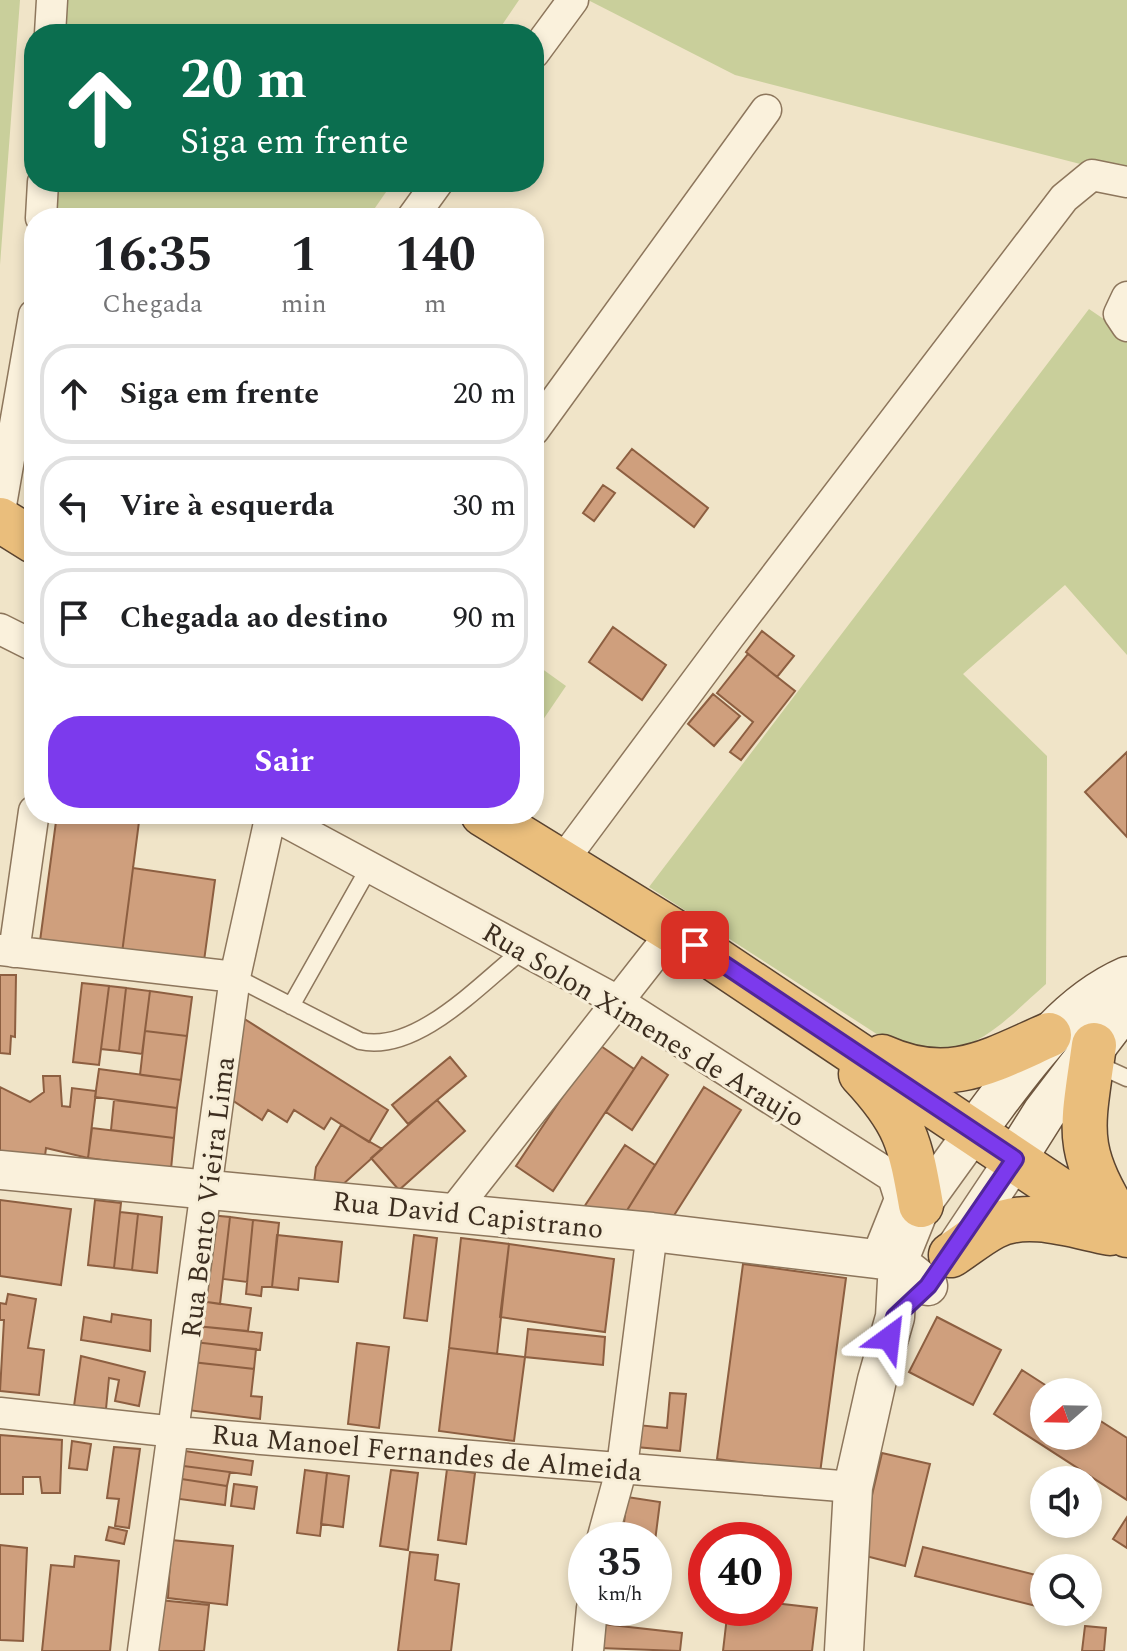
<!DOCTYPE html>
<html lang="pt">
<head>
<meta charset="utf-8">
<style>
	body { margin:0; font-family:Spectral,serif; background:#f2f2f2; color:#202124; height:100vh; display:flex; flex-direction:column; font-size:30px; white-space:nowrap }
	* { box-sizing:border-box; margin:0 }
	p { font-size:26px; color:#757577 }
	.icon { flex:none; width:44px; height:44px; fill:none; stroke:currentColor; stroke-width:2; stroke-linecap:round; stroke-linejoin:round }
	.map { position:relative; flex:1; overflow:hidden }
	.side { position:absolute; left:24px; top:208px; width:520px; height:616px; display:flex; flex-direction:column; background:#fff; border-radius:32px; box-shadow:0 4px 12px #0003 }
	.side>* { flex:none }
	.banner { position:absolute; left:24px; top:24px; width:520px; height:168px; border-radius:32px; box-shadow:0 4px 12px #0003; background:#0b6e4f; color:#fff; overflow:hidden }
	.needle { width:52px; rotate:250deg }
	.tools { position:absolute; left:1030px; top:1378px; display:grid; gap:16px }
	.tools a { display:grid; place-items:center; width:72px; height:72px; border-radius:50%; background:#fff; box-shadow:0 4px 12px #0003; font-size:40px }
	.speed { position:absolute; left:568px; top:1522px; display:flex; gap:16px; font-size:40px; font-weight:700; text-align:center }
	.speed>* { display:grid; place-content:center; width:104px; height:104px; border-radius:50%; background:#fff; box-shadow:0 4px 12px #0003; line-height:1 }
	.speed small { font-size:20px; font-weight:400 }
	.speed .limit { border:12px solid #d22; background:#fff; color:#111 }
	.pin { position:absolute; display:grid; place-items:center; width:68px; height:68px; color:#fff; margin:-34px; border-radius:16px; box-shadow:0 4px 12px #0006 }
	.me { position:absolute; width:88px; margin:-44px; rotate:30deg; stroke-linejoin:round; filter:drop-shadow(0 0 6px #0008) }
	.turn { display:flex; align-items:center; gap:28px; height:168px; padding:0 24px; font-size:36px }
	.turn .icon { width:104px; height:104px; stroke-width:2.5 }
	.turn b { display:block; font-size:56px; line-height:68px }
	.eta { display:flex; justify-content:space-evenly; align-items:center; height:136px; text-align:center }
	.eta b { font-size:48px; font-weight:700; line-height:56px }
	.button { display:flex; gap:16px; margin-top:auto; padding:16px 24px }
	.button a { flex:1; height:92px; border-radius:32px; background:#7c3aed; color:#fff; font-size:32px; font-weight:700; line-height:92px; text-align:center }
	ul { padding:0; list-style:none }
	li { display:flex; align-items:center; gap:24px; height:100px; margin:0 16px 12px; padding:0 8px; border:4px solid #e0e0e0; border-radius:32px }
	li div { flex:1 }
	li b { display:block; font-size:30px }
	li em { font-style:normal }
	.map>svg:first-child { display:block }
</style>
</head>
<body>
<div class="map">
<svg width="1127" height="1651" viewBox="0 0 1127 1651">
	<rect width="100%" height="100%" fill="#f0e4c8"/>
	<path fill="#c9cf9b" d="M0 0H20L0 265Z
		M58 0H519L496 34H56Z
		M588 0H1127V176L735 75Z
		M46 182H393L368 218H44Z
		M1089 309 1127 335V655L1065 585 963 674 1047 756 1046 984C991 1033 964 1069 886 1040L649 887Z
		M534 663 566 686 534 733Z"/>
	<path fill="#cf9f7d" stroke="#8d5f41" stroke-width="2" d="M632 449 708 508 694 527 617 468Z
		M603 485 615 493 594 521 583 513Z
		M613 627 666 665 642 700 589 662Z
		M762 631 794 656 777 677 746 652Z
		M748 654 795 691 741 760 730 752 753 722 717 693Z
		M713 694 740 716 714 746 688 724Z
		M1127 752V837L1085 792Z
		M57 814H140L122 953 40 941Z
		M133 868 215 880 204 961 122 953Z
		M0 975H16L15 1037 11 1036 10 1054 0 1053Z
		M82 983 109 986 99 1065 73 1062Z
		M109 986 126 988 119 1051 101 1049Z
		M126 988 150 991 142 1054 119 1051Z
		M150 991 192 997 187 1036 145 1031Z
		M243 1018 388 1110 369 1142 331 1118 324 1129 294 1110 287 1122 268 1110 262 1120 226 1096Z
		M145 1031 187 1036 181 1080 140 1075Z
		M598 1044 634 1069 553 1191 516 1166Z
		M450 1057 466 1076 408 1124 392 1105Z
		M642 1057 668 1075 632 1130 606 1112Z
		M99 1069 181 1080 177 1108 95 1097Z
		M43 1076H60L62 1106 70 1107 72 1088 96 1091 88 1158 46 1148 45 1156 0 1153V1087L30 1102 44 1092Z
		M704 1087 741 1110 673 1217 626 1212Z
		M114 1100 177 1108 174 1138 111 1130Z
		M437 1100 465 1131 399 1190 371 1158Z
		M341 1125 382 1149 340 1187 314 1183 316 1167Z
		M92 1128 174 1138 171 1169 88 1158Z
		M625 1145 655 1165 626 1212 582 1210Z
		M0 1200 71 1209 61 1285 0 1276Z
		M95 1200 121 1203 114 1268 88 1265Z
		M120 1212 138 1214 132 1270 114 1268Z
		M138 1214 162 1217 157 1273 132 1270Z
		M209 1215 230 1217 220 1304 200 1301Z
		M230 1217 253 1220 247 1282 223 1279Z
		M253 1220 279 1223 272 1287H262L261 1296 246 1294Z
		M277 1235 342 1242 338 1282 299 1278 298 1290 272 1287Z
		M414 1235 437 1238 427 1321 404 1318Z
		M461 1238 509 1244 497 1354 449 1348Z
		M509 1244 614 1259 605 1332 500 1317Z
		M743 1264 846 1278 820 1473 717 1459Z
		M8 1294 36 1299 28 1348 44 1350 39 1395 0 1391 4 1320H0V1303L6 1304Z
		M200 1301 251 1308 248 1331 196 1326Z
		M112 1314 151 1320 150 1351 81 1340 84 1317 111 1322Z
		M937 1317 1001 1350 973 1405 909 1372Z
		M196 1326 262 1333 260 1350 194 1342Z
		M528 1329 605 1337 603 1365 525 1357Z
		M194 1342 256 1349 254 1369 192 1362Z
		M357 1343 389 1347 379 1428 348 1424Z
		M449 1348 525 1357 514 1441 439 1431Z
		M81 1356 145 1372 139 1406 115 1401 119 1380 109 1378 106 1409 74 1406Z
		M192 1362 254 1369 251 1396 262 1397 260 1419 187 1410Z
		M1022 1370 1056 1392H1044V1436H1088V1413L1127 1438V1500L994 1414Z
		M670 1393 686 1394 680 1451 636 1447 638 1425 667 1428Z
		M0 1435 62 1440 60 1493H42L40 1477H23V1494H0Z
		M72 1441 91 1444 87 1470 69 1468Z
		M114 1447 140 1449 129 1528 115 1526 119 1499 107 1498Z
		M178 1450 253 1461 251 1475 176 1465Z
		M882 1453 930 1464 905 1566 858 1554Z
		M176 1465 230 1472 227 1486 175 1478Z
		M447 1469 475 1473 466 1544 438 1540Z
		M305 1470 327 1473 320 1536 297 1533Z
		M391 1470 418 1473 408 1550 380 1546Z
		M327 1473 349 1476 343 1527 321 1524Z
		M175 1478 227 1486 225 1505 172 1498Z
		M234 1484 257 1487 254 1509 231 1506Z
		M627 1497 660 1502 654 1549V1540H622Z
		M1127 1517V1548L1113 1539Z
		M109 1527 127 1531 124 1544 106 1540Z
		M171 1540 233 1546 227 1605 168 1598Z
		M0 1545 27 1548 23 1641 0 1640Z
		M923 1547 1044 1577V1608L915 1576Z
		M410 1552 438 1555 435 1580 459 1584 451 1651H398Z
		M75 1556 119 1561 110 1651H42L51 1565 74 1567Z
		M159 1600 209 1605 204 1651H153Z
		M774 1603 817 1608 812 1651H723L728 1608H774Z
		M602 1624 682 1633 680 1651 599 1648Z
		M1085 1626 1106 1628 1104 1651H1082Z"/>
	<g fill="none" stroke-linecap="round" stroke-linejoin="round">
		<defs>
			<path id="service" d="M235 977 360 1041C417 1054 481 983 524 949
				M291 1006 370 866
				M1096 1064 1127 1078"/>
			<path id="minor" d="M50 34 52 0
				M534 53 573 0
				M41 218 43 182
				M412 218 438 182
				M1127 297 1119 314 1127 326
				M534 430 766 110
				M0 511 34 315
				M0 629 34 646
				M271 814 616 1000 893 1177 900 1199 876 1259
				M561 863 729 637 1064 198 1092 175 1127 182
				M0 950 235 977 143 1651
				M14 952 34 811
				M235 977 271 814
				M452 1213 673 931
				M0 1413 176 1432 853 1487
				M602 1540 622 1467 652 1232
				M588 1651 592 1608"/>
			<path id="tertiary" d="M0 1170 652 1232 876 1259 898 1262 928 1286
				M951 1255 1015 1159
				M844 1651 853 1487 877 1380 895 1317 898 1262 921 1205 973 1133"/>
			<path id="secondary" d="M973 1133C1017 1076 1059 1008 1127 978
				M1015 1159 1044 1113 1121 1012 1127 988"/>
			<path id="trunk" d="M0 520 34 541
				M483 814 673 931 1127 1235
				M1094 1045C1082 1133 1073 1146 1122 1225
				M882 1057C948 1087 988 1062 1049 1035
				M861 1074C906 1122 910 1142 921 1205
				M951 1255C965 1246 978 1235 993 1227 1027 1209 1074 1226 1110 1233"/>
		</defs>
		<use href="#service" stroke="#8d765c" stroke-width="19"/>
		<use href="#minor" stroke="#8d765c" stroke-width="33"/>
		<use href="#tertiary" stroke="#8d765c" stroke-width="41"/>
		<use href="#secondary" stroke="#6f573f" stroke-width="45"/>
		<use href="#trunk" stroke="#5b4430" stroke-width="47"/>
		<use href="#service" stroke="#faf1dc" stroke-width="16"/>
		<use href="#minor" stroke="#faf1dc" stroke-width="30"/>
		<use href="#tertiary" stroke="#faf1dc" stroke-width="38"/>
		<use href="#secondary" stroke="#faf1dc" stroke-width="42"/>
		<use href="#trunk" stroke="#eabe7c" stroke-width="44"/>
	</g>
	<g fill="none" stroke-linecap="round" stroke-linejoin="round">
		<defs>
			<path id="route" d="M695 945 1015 1159 928 1286 895 1317 889 1338"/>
		</defs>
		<use href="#route" stroke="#51269a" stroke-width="20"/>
		<use href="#route" stroke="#7c3aed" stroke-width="14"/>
	</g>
	<g text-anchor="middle" stroke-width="6" stroke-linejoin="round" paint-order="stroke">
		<g font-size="28" fill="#3d2e20" stroke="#f7eed8">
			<text transform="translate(644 1024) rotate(31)" y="10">Rua Solon Ximenes de Araujo</text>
			<text transform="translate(207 1197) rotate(-83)" y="10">Rua Bento Vieira Lima</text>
			<text transform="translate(468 1214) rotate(6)" y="10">Rua David Capistrano</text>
			<text transform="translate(427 1452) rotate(5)" y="10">Rua Manoel Fernandes de Almeida</text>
		</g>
	</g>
</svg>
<div class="tools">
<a><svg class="needle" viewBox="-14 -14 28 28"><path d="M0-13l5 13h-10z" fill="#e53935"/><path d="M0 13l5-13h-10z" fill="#757577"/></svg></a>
<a><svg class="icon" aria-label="sound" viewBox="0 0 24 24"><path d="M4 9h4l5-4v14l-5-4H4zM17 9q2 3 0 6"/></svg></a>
<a><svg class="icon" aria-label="search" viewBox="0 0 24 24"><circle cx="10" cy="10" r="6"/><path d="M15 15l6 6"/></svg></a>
</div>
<div class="speed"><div>35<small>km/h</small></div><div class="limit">40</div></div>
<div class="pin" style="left:695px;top:945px;background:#d93025"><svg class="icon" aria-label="arrive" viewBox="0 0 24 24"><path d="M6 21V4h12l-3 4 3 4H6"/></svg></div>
<svg class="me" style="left:889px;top:1338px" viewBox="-20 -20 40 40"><path d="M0-17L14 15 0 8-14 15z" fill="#7c3aed" stroke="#fff" stroke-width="4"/></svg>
<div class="banner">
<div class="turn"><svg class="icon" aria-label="ahead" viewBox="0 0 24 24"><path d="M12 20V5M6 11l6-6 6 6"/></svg><div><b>20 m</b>Siga em frente</div></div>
</div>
<section class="side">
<div class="eta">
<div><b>16:35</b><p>Chegada</p></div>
<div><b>1</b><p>min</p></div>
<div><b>140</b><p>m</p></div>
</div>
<ul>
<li><svg class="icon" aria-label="ahead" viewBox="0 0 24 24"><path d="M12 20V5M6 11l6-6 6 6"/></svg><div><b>Siga em frente</b></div><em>20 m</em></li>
<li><svg class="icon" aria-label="left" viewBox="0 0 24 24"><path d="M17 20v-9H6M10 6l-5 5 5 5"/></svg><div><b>Vire à esquerda</b></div><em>30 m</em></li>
<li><svg class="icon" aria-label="arrive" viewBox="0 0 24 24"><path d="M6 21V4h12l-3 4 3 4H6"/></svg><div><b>Chegada ao destino</b></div><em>90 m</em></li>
</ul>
<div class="button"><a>Sair</a></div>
</section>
</div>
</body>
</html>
